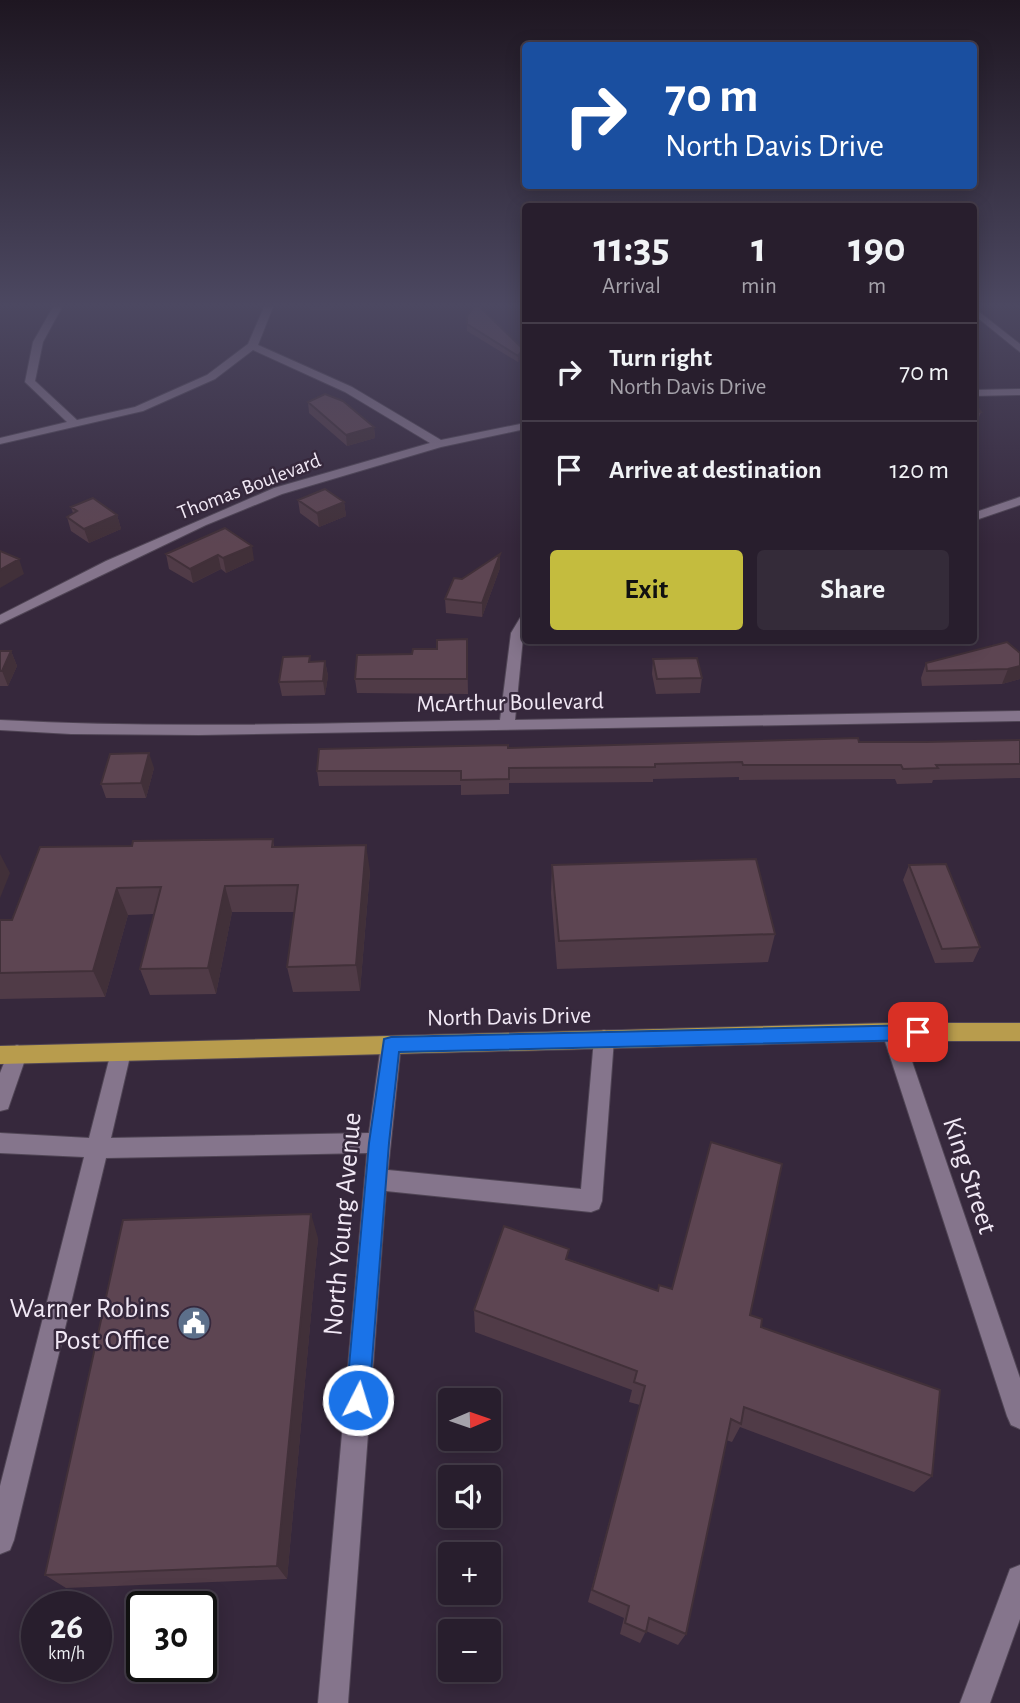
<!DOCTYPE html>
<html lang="en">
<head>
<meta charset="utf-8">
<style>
	body { margin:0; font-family:"Alegreya Sans",sans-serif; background:#342b39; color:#f1f3f6; height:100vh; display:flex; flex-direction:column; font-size:26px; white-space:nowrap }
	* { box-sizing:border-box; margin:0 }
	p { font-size:23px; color:#a5a2aa }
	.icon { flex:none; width:38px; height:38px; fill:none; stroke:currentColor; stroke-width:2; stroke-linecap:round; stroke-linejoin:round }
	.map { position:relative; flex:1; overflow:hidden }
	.drawer { position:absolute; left:522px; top:203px; width:455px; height:441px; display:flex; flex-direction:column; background:#281e2d; border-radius:7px; box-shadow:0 4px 18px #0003,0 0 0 2px #443c49 }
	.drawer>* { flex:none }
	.top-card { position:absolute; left:522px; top:42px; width:455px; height:147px; border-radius:7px; box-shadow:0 4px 18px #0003,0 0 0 2px #443c49; background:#1a4fa0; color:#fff; overflow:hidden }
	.needle { width:46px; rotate:88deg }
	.tools { position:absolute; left:438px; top:1388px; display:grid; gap:14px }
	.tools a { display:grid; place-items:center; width:63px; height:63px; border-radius:7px; background:#281e2d; box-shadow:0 4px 18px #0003,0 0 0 2px #443c49; font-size:35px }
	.speed { position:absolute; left:21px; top:1591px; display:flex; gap:14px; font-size:35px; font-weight:700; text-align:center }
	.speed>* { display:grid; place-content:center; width:91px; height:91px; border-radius:50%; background:#281e2d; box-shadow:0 4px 18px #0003,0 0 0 2px #443c49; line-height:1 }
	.speed small { font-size:18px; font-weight:400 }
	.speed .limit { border:4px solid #111; border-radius:10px; background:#fff; color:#111 }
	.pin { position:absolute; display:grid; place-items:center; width:60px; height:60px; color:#fff; margin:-30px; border-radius:14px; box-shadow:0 4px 10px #0006 }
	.me { position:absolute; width:77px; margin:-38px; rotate:5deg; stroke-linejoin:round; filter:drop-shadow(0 0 5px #0008) }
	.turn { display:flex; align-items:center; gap:24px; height:147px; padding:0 28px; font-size:32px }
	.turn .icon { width:91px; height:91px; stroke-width:2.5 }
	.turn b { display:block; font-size:49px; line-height:60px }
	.eta { display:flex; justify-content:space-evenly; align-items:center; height:119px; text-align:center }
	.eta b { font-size:42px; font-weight:700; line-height:49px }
	.button { display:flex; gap:14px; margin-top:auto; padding:14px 28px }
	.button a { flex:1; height:80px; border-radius:7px; background:#c4bc3e; color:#111; font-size:28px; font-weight:700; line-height:80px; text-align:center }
	.button a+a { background:#342b39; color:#f1f3f6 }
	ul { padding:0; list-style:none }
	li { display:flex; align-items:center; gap:21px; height:98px; padding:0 28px; border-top:2px solid #443c49 }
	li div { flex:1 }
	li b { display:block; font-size:26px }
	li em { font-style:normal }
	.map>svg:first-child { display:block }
</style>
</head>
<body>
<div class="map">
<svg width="1020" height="1703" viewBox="0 0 1020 1703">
	<rect width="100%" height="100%" fill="#36283c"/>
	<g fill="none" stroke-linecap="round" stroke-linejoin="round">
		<defs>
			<path id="minor" d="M53 307H62L43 342 35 381 77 420 135 407 207 375 248 344 264 307H273L258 345 352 387 441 440 525 423V429L441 447 282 494 206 525 0 624V615L106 561 274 488 430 443 345 392 253 350 215 379 143 411 0 444V438L67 422 25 382 33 342Z
				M973 307 1020 344V352L973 314Z
				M1020 389V395L973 396V390Z
				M1020 497V505L973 521V513Z
				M525 617 515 720 1020 711V721L199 735 71 734 0 730V720C166 729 333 723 500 720L511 633 520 618Z
				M892 1023 899 1026 902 1032 1020 1378V1429L1011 1425 1007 1416 882 1032 885 1026Z
				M604 1030 611 1033 614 1039 602 1201 599 1209 591 1212 386 1191 348 1703H318L367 1153 106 1158 14 1540 10 1550 0 1554V1486L84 1157 0 1153V1133L89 1138 111 1052 114 1046 121 1043 128 1046 131 1052 111 1138 369 1133 381 1045 384 1039 391 1036 398 1039 401 1045 388 1170 581 1189 594 1039 597 1033Z
				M17 1045 24 1048 27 1054 8 1109 0 1111V1073L10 1048Z
				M1020 1565V1619L990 1703H960L1010 1569Z"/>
			<path id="major" d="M892 1023H1020V1041H892L0 1064V1046Z"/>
		</defs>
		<use href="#minor" stroke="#504555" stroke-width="2"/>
		<use href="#major" stroke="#504555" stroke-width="2"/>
		<use href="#minor" fill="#85758c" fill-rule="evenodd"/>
		<use href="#major" fill="#b89c4d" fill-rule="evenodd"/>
	</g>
	<path fill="#503b47" d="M310 307H332L331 310H310Z
		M467 316 523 355 518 362 467 331Z
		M973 401 981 412 977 422 973 423Z
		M308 402 374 427 375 438 347 446 309 413Z
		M298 500 344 502 346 516 319 527 300 513Z
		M71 507 117 515 121 529 89 543 71 531 67 517 73 513Z
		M186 544 254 560 226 573 221 569 193 583 169 569 166 554Z
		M500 568 482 617 446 613 445 599Z
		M467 639 468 694 357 693 355 679 412 654 437 649Z
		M0 651H11L17 666 8 686H0Z
		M1020 653V679L1002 684 922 686 921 678 926 663Z
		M653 659 702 678 700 693 656 694 652 674Z
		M325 661 328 676 325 695 282 696 279 682 311 662Z
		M1020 740V778L933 780 932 783 897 784 895 779 739 780V777L653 779V782L509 783V794L461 795V785L319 786 317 771 508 748Z
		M154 768 146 798H106L101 784Z
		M273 839 274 847 370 871 360 991 293 992 287 967 294 912H232L216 994 150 995 140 969 154 914 128 915 105 997 0 999V920H12L132 846Z
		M552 865 775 934 768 962 557 969 551 893Z
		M909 865 980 947 973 962 935 963 903 880Z
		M318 1238 287 1579 66 1588 45 1575Z
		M568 1259 658 1291 750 1315 761 1327 932 1476 914 1492 740 1427 732 1442 726 1440 686 1634 678 1645 646 1631 640 1643 620 1634 624 1618 588 1602 640 1405 629 1402 632 1390 475 1332 474 1310Z"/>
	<path fill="#413039" d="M523 349V355L518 362V356Z
		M374 427 375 438 347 446 346 435Z
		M344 502 346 516 319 527 317 513Z
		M117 515 121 529 89 543 84 529Z
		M252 546 254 560 226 573 223 558Z
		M500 554V568L482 617V603Z
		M218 555 221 569 193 583 190 569Z
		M19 559 24 574 0 588V570Z
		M11 651 17 666 8 686 2 671Z
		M325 661 328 676 325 695 323 681Z
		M1020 666V679L1002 684 1008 669Z
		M149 753 154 768 146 798 141 783Z
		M366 845 370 871 360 991 356 965Z
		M0 854 10 873 0 898Z
		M225 886 232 912 216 994 208 968Z
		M117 888 128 915 105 997 93 971Z
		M311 1214 318 1238 287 1579 277 1566Z"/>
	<path fill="#5d4552" stroke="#413039" stroke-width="2" d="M474 307H480L523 349 518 356 467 324V316Z
		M325 394 343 401 374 427 346 435 308 402Z
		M973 401 981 412H973Z
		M325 489 344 502 317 513 298 500Z
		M93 498 117 515 84 529 67 517 77 511 71 507Z
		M225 528 252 546 223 558 218 555 190 569 166 554Z
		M0 551 19 559 0 570Z
		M500 554 482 603 445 599 454 578 462 579Z
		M467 639V679H355L357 655 412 654 413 649H437V640Z
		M1007 642 1020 653V666L1008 669 927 671 926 663Z
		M0 651H11L2 671H0Z
		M310 656 309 662 325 661 323 681 279 682 283 657Z
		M697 658 702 678 657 679 653 659Z
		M858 738 859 742H926L1020 740V764L936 765 938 768 903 769 901 765H743L742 762 655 764V767L509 768V779L461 780V771H317L319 749 508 745V748Z
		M149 753 141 783 101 784 110 754Z
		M273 839 272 847 366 845 356 965 287 967 298 885 225 886 208 968 140 969 161 887 117 888 93 971 0 973V920H12L40 847 132 846 133 841Z
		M756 859 775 934 559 941 552 865Z
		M946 864 980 947 942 949 909 865Z
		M711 1142 782 1164 750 1315 762 1319 761 1327 940 1390 932 1476 744 1407 741 1424 731 1419 686 1634 649 1618 646 1632 625 1623 629 1606 592 1590 645 1386 634 1382 637 1371 474 1310 504 1226 569 1249 566 1259 658 1291 659 1285 672 1289Z
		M311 1214 277 1566 45 1575 123 1220Z"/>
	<linearGradient id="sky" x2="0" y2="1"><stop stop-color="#1e1621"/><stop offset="0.56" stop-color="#4c4861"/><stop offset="1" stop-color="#4c4861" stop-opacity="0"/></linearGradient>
	<rect width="1020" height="545" fill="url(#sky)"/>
	<path fill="#1a73e8" stroke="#114b97" stroke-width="2" d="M918 1025 924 1027 927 1032 924 1038 918 1040 399 1052 389 1143 369 1400 366 1408 358 1412 349 1408 346 1400 369 1143 384 1039 391 1037Z"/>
	<defs>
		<symbol id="civic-disc" viewBox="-11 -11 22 22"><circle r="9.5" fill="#5c6f8a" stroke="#36283c"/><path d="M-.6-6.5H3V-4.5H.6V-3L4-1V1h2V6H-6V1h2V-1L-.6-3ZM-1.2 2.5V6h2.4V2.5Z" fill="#fff"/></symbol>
	</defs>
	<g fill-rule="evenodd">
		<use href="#civic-disc" x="175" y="1304" width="38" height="38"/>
	</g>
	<g text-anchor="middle" stroke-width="5" stroke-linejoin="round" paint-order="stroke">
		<g font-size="21" fill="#f1e8f5" stroke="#36283c">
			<text transform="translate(249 486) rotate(-21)" y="7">Thomas Boulevard</text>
		</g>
		<g font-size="24" fill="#f1e8f5" stroke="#36283c">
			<text transform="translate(510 702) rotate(-1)" y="8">McArthur Boulevard</text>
			<text transform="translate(509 1016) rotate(-1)" y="8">North Davis Drive</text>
		</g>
		<g font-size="28" fill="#f1e8f5" stroke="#36283c">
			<text transform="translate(971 1175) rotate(72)" y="10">King Street</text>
			<text transform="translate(341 1224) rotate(-85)" y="10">North Young Avenue</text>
		</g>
		<g font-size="28" fill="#f1e8f5" stroke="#36283c" text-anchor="end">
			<text x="170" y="1317">Warner Robins<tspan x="170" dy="32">Post Office</tspan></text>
		</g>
	</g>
</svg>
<div class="tools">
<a><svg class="needle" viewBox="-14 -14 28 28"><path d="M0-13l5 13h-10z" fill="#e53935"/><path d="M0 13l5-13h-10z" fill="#a5a2aa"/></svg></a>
<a><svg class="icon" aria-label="sound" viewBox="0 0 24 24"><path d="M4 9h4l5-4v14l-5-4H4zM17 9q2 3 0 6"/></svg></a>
<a>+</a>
<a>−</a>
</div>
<div class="speed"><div>26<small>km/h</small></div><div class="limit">30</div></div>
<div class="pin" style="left:918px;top:1032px;background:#d93025"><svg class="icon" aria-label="arrive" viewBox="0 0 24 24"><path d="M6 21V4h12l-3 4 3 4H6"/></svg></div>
<svg class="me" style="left:358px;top:1400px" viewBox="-20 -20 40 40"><circle r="17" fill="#1a73e8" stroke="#fff" stroke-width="3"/><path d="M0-11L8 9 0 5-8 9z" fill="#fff"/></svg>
<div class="top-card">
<div class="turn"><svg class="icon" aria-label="right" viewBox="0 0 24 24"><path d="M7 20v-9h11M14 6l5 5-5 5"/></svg><div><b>70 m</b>North Davis Drive</div></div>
</div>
<section class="drawer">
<div class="eta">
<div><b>11:35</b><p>Arrival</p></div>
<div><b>1</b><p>min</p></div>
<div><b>190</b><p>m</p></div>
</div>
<ul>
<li><svg class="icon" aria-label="right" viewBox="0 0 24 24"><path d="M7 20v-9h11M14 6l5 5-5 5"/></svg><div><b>Turn right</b><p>North Davis Drive</p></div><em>70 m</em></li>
<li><svg class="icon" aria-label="arrive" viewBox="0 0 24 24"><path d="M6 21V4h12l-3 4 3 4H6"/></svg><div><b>Arrive at destination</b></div><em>120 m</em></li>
</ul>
<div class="button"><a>Exit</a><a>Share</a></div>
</section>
</div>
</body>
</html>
